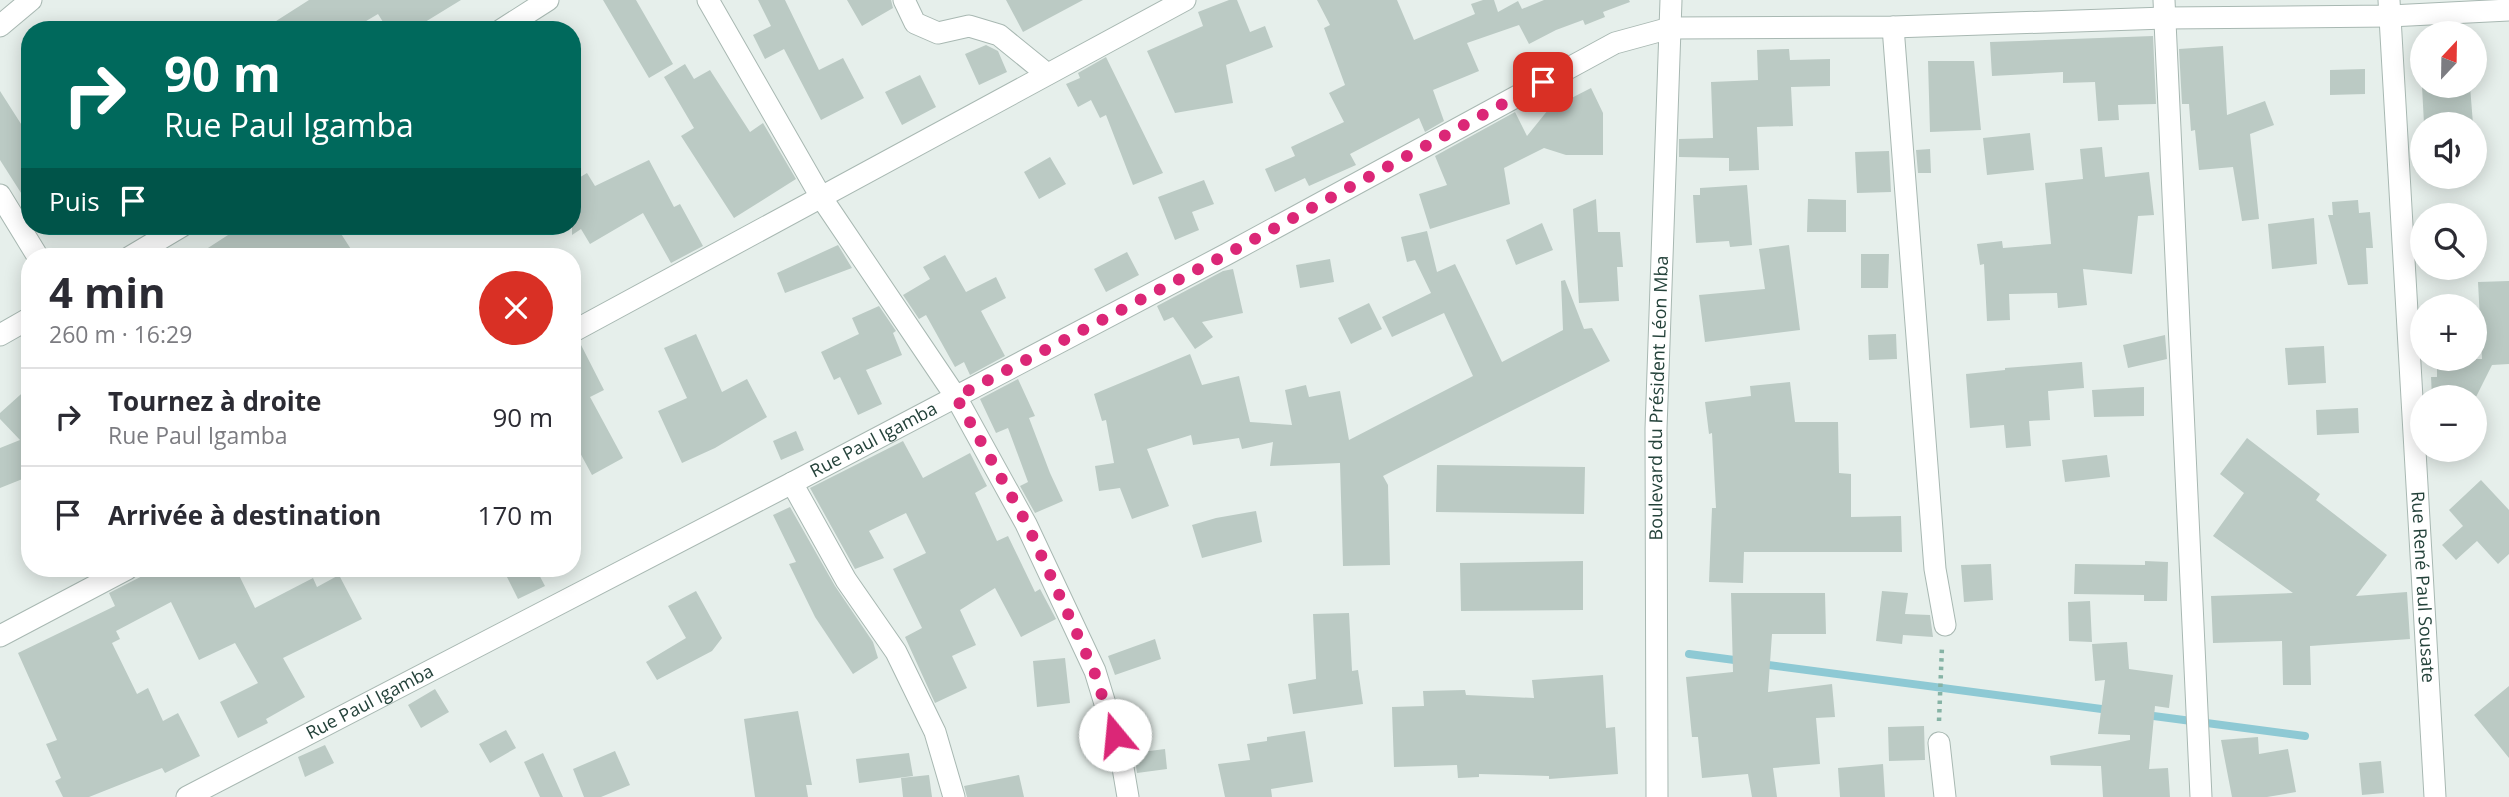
<!DOCTYPE html>
<html lang="fr">
<head>
<meta charset="utf-8">
<style>
	body { margin:0; font-family:"Open Sans",sans-serif; background:#f7f7f7; color:#2b2b33; height:100vh; display:flex; flex-direction:column; font-size:26px; white-space:nowrap }
	* { box-sizing:border-box; margin:0 }
	p { font-size:23px; color:#7c7c81 }
	.icon { flex:none; width:38px; height:38px; fill:none; stroke:currentColor; stroke-width:2; stroke-linecap:round; stroke-linejoin:round }
	.map { position:relative; flex:1; overflow:hidden }
	.drawer { position:absolute; left:21px; top:248px; width:560px; height:329px; display:flex; flex-direction:column; background:#fff; border-radius:28px; box-shadow:0 4px 18px #0003 }
	.drawer>* { flex:none }
	.hud { position:absolute; left:21px; top:21px; width:560px; height:214px; border-radius:28px; box-shadow:0 4px 18px #0003; background:#00695c; color:#fff; overflow:hidden }
	.needle { width:46px; rotate:22deg }
	.tools { position:absolute; left:2410px; top:21px; display:grid; gap:14px }
	.tools a { display:grid; place-items:center; width:77px; height:77px; border-radius:50%; background:#fff; box-shadow:0 4px 18px #0003; font-size:35px }
	.pin { position:absolute; display:grid; place-items:center; width:60px; height:60px; color:#fff; margin:-30px; border-radius:14px; box-shadow:0 4px 10px #0006 }
	.me { position:absolute; width:77px; margin:-38px; rotate:343deg; stroke-linejoin:round; filter:drop-shadow(0 0 5px #0008) }
	.turn { display:flex; align-items:center; gap:24px; height:147px; padding:0 28px; font-size:32px }
	.turn .icon { width:91px; height:91px; stroke-width:2.5 }
	.turn b { display:block; font-size:49px; line-height:60px }
	.then { display:flex; align-items:center; height:66px; padding:0 28px; background:#0003; gap:14px; font-size:26px }
	.round { display:grid; place-items:center; flex:none; width:74px; height:74px; border-radius:37px; background:#f7f7f7 }
	.headline { display:flex; align-items:center; justify-content:space-between; height:119px; padding:0 28px }
	h1 { font-size:42px; font-weight:700; line-height:52px }
	ul { padding:0; list-style:none }
	li { display:flex; align-items:center; gap:21px; height:98px; padding:0 28px; border-top:2px solid #e1e1e2 }
	li div { flex:1 }
	li b { display:block; font-size:26px }
	li em { font-style:normal }
	.map>svg:first-child { display:block }
</style>
</head>
<body>
<div class="map">
<svg width="2509" height="797" viewBox="0 0 2509 797">
	<rect width="100%" height="100%" fill="#e6efeb"/>
	<g fill="none" stroke-linecap="round" stroke-linejoin="round">
		<path stroke="#8ec9d4" stroke-width="8" d="M1689 654 1742 661
			M1761 664 2109 710
			M2146 715 2305 736"/>
	</g>
	<path fill="#bbcac4" d="M309 0H461L412 30H388L378 14 351 30H262Z
		M603 0H636L673 64 649 78Z
		M758 0H785L819 70 843 58 864 98 821 120 784 49 765 59 753 35 771 26Z
		M847 0H891L893 8 862 26Z
		M1006 0H1083L1023 32Z
		M1229 0H1237L1250 32 1265 26 1273 47 1226 65 1233 103 1175 113 1147 51 1203 26 1198 12Z
		M1317 0H1397L1414 40 1475 14 1471 4 1483 0H1494L1498 12 1518 1 1522 9 1544 0H1629L1630 2 1603 12 1605 17 1585 25 1583 20 1556 30 1529 44 1519 25 1467 43 1479 71 1433 90 1444 121 1425 132 1419 118 1350 154 1356 165 1309 186 1305 178 1275 192 1265 169 1295 156 1291 147 1344 122 1329 93 1345 85 1324 28 1330 25Z
		M2153 36 2156 104 2118 105 2119 120 2098 121 2095 82 2063 83V72L1992 76 1990 42Z
		M986 45 998 51 1007 72 979 85 965 54Z
		M2223 46 2227 115 2265 101 2274 125 2250 134 2259 219 2242 221 2233 167 2199 170 2195 130 2191 131 2189 104H2182L2179 49Z
		M1789 49 1790 60 1830 59V86L1791 87 1793 126 1757 127 1759 170 1729 171V158L1679 157V139L1713 138 1711 82 1758 80 1757 50Z
		M1106 57 1163 173 1133 185 1106 115 1100 118 1091 100 1078 107 1066 84 1080 78 1078 73Z
		M1928 61H1974L1981 130 1930 132Z
		M685 64 694 79 710 70 750 132 763 123 796 179 734 218 681 136 694 128 664 77Z
		M2365 69V94L2330 95V70Z
		M920 75 936 107 902 125 885 92Z
		M2422 86H2470L2473 124H2424Z
		M1591 88 1603 113V155H1566L1544 148 1504 168 1510 204 1430 229 1419 194 1447 185 1435 156 1515 112 1527 136 1548 110Z
		M0 91 30 138V207L0 160Z
		M2030 133 2034 170 1987 175 1983 138Z
		M2102 147 2105 177 2149 172 2154 215 2138 216 2132 274 2083 269 2087 305 2058 308 2057 293 2009 294 2010 320 1987 321 1984 264 1980 265 1977 244 2002 241 2003 248 2051 244 2045 183 2083 179 2080 149Z
		M1930 149 1931 173H1918L1916 150Z
		M1889 151 1891 192 1857 193 1855 152Z
		M1050 157 1066 184 1039 199 1024 172Z
		M649 160 674 207 680 204 703 246 671 263 643 213 590 244 581 229 572 235V182L587 173 595 186Z
		M1204 180 1214 204 1192 212 1199 230 1175 240 1158 197Z
		M1747 185 1752 245 1730 247 1729 241 1696 243 1693 195H1700V188Z
		M1596 199 1598 232H1620L1623 267H1617L1619 301 1579 303 1573 209Z
		M1808 199 1846 200V232H1807Z
		M2358 200 2359 213 2370 212 2373 248H2366L2368 284 2348 285 2328 215H2333L2332 202Z
		M2314 218 2317 264 2272 269 2268 224Z
		M1542 223 1553 250 1516 265 1506 240Z
		M242 226H336L356 257H194Z
		M1427 231 1437 272 1455 264 1502 362 1563 330 1561 281 1565 280 1584 329 1592 328 1610 361 1383 476 1388 485 1390 565 1343 566 1340 463 1270 466 1273 442 1242 449 1239 438 1193 445 1191 435 1147 449 1169 506 1132 519 1120 488 1099 491 1095 466 1114 463 1106 420 1102 421 1094 394 1190 354 1202 385 1239 376 1250 422 1292 425 1285 390 1306 385 1309 397 1340 391 1349 440 1473 376 1444 313 1392 337 1382 317 1431 293 1415 260 1407 262 1401 237Z
		M838 245 852 268 785 293 777 273Z
		M1789 245 1800 330 1705 342 1699 295 1765 289 1759 249Z
		M1127 252 1139 275 1106 292 1094 269Z
		M1861 254H1889L1888 288H1861Z
		M945 255 966 292 996 277 1006 298 981 311 1005 356 970 375 964 362 955 367 926 315 919 319 903 295 930 279 923 267Z
		M1330 259 1334 282 1300 288 1296 265Z
		M1233 269 1243 313 1202 322 1213 337 1195 349 1173 317 1164 321 1157 306 1223 271Z
		M2509 281V364L2492 365 2476 397H2432L2431 377H2437V359H2482L2478 282Z
		M1369 303 1382 329 1351 344 1338 318Z
		M879 306 896 331 893 333 902 355 866 370 882 404 858 415 840 377 834 380 821 352 859 334 852 318Z
		M696 334 722 392 747 379 767 417 715 448 682 463 658 411 687 398 664 348Z
		M1896 334 1897 359 1869 360 1868 335Z
		M2165 335 2167 359 2128 368 2123 345Z
		M580 343 604 390 590 397 623 458 592 475 572 438V345Z
		M2324 346 2326 383 2288 385 2285 348Z
		M2082 362 2084 388 2048 391 2050 420 2029 421 2031 446 2006 448 2004 425 1970 428 1966 374 2005 370V368Z
		M1018 379 1035 416 1029 418 1050 473 1063 501 1035 513 1020 486 1028 482 1008 428 996 433 980 399Z
		M1790 382 1795 422H1838L1839 473 1851 474V517L1901 516 1902 552H1744L1743 583 1709 582 1712 508H1716L1712 433 1709 434 1705 402 1751 396 1750 386Z
		M30 386V476L0 488V448L20 440 0 419V413Z
		M2144 387V416L2094 417 2092 390Z
		M2358 408 2359 433 2317 435 2316 410Z
		M796 431 804 450 781 460 773 441Z
		M2247 438 2320 494 2316 500 2387 555 2356 596 2407 592 2410 639 2310 646 2311 685H2283L2282 641 2213 643 2211 596 2293 593 2213 536 2244 493 2220 474Z
		M903 441 923 478 970 453 987 486 975 493 997 541 1008 536 1035 592 1040 589 1056 619 1021 637 995 588 960 610 976 645 952 656 967 688 935 703 905 637 922 628 893 569 926 553 906 513 869 531 884 558 855 569 810 488Z
		M2107 455 2110 477 2065 482 2062 460Z
		M1437 465 1585 467 1584 514 1436 512Z
		M2481 480 2509 510V554L2498 564 2477 541 2456 560 2442 545 2463 526 2449 510Z
		M790 507 835 586 873 642 878 658 853 674 815 617 789 564 796 562 773 515Z
		M1256 511 1262 542 1202 558 1192 525 1216 518Z
		M1583 561V610L1461 611 1460 563Z
		M2145 561 2168 562 2167 601H2144V595L2074 594 2075 564 2145 565Z
		M1991 564 1993 600 1964 602 1961 565Z
		M156 569H236L255 608 313 578 317 587 339 575 362 619 283 658 305 697 266 719 268 723 238 738 220 702 258 683 235 643 199 660 171 602 116 631 120 639 112 643 137 694 148 688 163 721 178 713 200 756 165 773 162 768 89 797H63L55 781 61 778 46 744 57 740 18 653 115 606 109 593Z
		M503 569H536L545 586 518 599Z
		M696 591 722 638 712 651 657 680 646 662 686 638 668 606Z
		M1882 591 1908 593 1905 614 1930 615 1933 637 1903 635 1902 644 1876 641Z
		M1731 593H1825L1826 634H1772L1768 692 1832 684 1835 717 1816 718 1820 764 1773 768 1777 797H1752L1748 774 1702 778 1698 737H1692L1686 677 1733 672Z
		M2090 601 2092 642 2069 641 2068 602Z
		M1349 613 1352 671 1358 670 1363 704 1293 714 1288 684 1316 679 1313 614Z
		M1155 639 1161 659 1115 675 1108 656Z
		M2127 642 2129 669 2173 675 2169 708 2155 706 2149 769 2168 768 2170 797H2103L2101 766 2051 765 2050 756 2130 740V735L2098 734 2105 680 2095 681 2092 644Z
		M1065 658 1070 703 1037 707 1033 661Z
		M1603 675 1606 728 1615 727 1618 774 1549 779V776L1479 774V777L1458 778 1457 765 1394 767 1392 707 1424 706 1423 691 1465 690 1466 695 1534 698 1532 680Z
		M2509 686V758L2474 715Z
		M435 689 449 712 421 728 408 705Z
		M798 711 812 785H806L808 797H755L744 719Z
		M1924 726 1925 760 1889 761 1888 727Z
		M506 730 516 748 490 763 479 744Z
		M1305 731 1313 782 1271 789 1272 797H1225L1218 764 1250 760 1247 744 1267 741V737Z
		M2258 737 2259 754 2288 749 2296 792 2267 797H2232L2221 740Z
		M325 745 334 763 305 777 298 757Z
		M1165 749 1167 769 1137 773 1134 753Z
		M615 751 630 785 601 797H584L573 769Z
		M543 753 563 797H540L524 762Z
		M909 753 913 776 859 783 856 759Z
		M2381 761 2384 793 2362 795 2359 763Z
		M1883 764 1885 797H1840L1838 768Z
		M929 775 932 797H903L901 778Z
		M1019 775 1024 797H967L964 786Z"/>
	<g fill="none" stroke-linecap="round" stroke-linejoin="round">
		<defs>
			<g id="minor">
				<path d="M708 0 821 197 956 397 1026 524 1095 671 1121 756 1128 797"/>
				<path d="M904 0 915 23 938 33 969 26 999 35 1047 74"/>
				<path d="M2164 0 2201 797"/>
				<path id="s1" d="M2389 0 2435 797"/>
				<path d="M0 26 31 0"/>
				<path d="M1893 27 1935 569 1945 625"/>
				<path d="M501 30 548 0"/>
				<path d="M0 195 38 257"/>
				<path d="M130 257 182 226"/>
				<path d="M572 332 1185 0"/>
				<path d="M0 335 30 318"/>
				<path d="M792 483 846 580 896 652 935 732 954 797"/>
				<path d="M0 636 127 569"/>
				<path d="M1939 743 1945 797"/>
				<path id="s2" d="M187 797 792 483 1227 254 1615 43 1670 28 1893 27 2165 18 2390 16 2509 10"/>
				<path id="s3" d="M1657 797 1656 429 1671 0"/>
			</g>
		</defs>
		<use href="#minor" stroke="#a8b8b2" stroke-width="23"/>
		<path stroke="#86b3a5" stroke-width="4.5" stroke-dasharray="3.5 5" stroke-linecap="butt" d="M1939 721 1942 646"/>
		<use href="#minor" stroke="#fff" stroke-width="21"/>
	</g>
	<g fill="none" stroke-linecap="round" stroke-linejoin="round">
		<path stroke="#db2777" stroke-width="12" stroke-dasharray="0 21.6" d="M1115 735 1094 671 1027 524 956 397 1227 254 1543 82"/>
	</g>
	<g text-anchor="middle" stroke-width="5" stroke-linejoin="round" paint-order="stroke">
		<g font-size="18" fill="#24423a" stroke="#f7fbf9">
			<text dy="6" stroke="none"><textPath href="#s3" startOffset="399">Boulevard du Président Léon Mba</textPath></text>
			<text dy="6" stroke="none"><textPath href="#s2" startOffset="774">Rue Paul Igamba</textPath></text>
			<text dy="6" stroke="none"><textPath href="#s1" startOffset="588">Rue René Paul Sousate</textPath></text>
			<text dy="6" stroke="none"><textPath href="#s2" startOffset="206">Rue Paul Igamba</textPath></text>
		</g>
	</g>
</svg>
<div class="tools">
<a><svg class="needle" viewBox="-14 -14 28 28"><path d="M0-13l5 13h-10z" fill="#e53935"/><path d="M0 13l5-13h-10z" fill="#7c7c81"/></svg></a>
<a><svg class="icon" aria-label="sound" viewBox="0 0 24 24"><path d="M4 9h4l5-4v14l-5-4H4zM17 9q2 3 0 6"/></svg></a>
<a><svg class="icon" aria-label="search" viewBox="0 0 24 24"><circle cx="10" cy="10" r="6"/><path d="M15 15l6 6"/></svg></a>
<a>+</a>
<a>−</a>
</div>
<div class="pin" style="left:1543px;top:82px;background:#d93025"><svg class="icon" aria-label="arrive" viewBox="0 0 24 24"><path d="M6 21V4h12l-3 4 3 4H6"/></svg></div>
<svg class="me" style="left:1115px;top:735px" viewBox="-20 -20 40 40"><circle r="19" fill="#fff"/><path d="M0-13L10 11 0 6-10 11z" fill="#db2777"/></svg>
<div class="hud">
<div class="turn"><svg class="icon" aria-label="right" viewBox="0 0 24 24"><path d="M7 20v-9h11M14 6l5 5-5 5"/></svg><div><b>90 m</b>Rue Paul Igamba</div></div>
<div class="then">Puis<svg class="icon" aria-label="arrive" viewBox="0 0 24 24"><path d="M6 21V4h12l-3 4 3 4H6"/></svg></div>
</div>
<section class="drawer">
<div class="headline"><div><h1>4 min</h1><p>260 m · 16:29</p></div><a class="round" style="background:#d93025;color:#fff"><svg class="icon" aria-label="close" viewBox="0 0 24 24"><path d="M6 6l12 12M18 6L6 18"/></svg></a></div>
<ul>
<li><svg class="icon" aria-label="right" viewBox="0 0 24 24"><path d="M7 20v-9h11M14 6l5 5-5 5"/></svg><div><b>Tournez à droite</b><p>Rue Paul Igamba</p></div><em>90 m</em></li>
<li><svg class="icon" aria-label="arrive" viewBox="0 0 24 24"><path d="M6 21V4h12l-3 4 3 4H6"/></svg><div><b>Arrivée à destination</b></div><em>170 m</em></li>
</ul>
</section>
</div>
</body>
</html>
